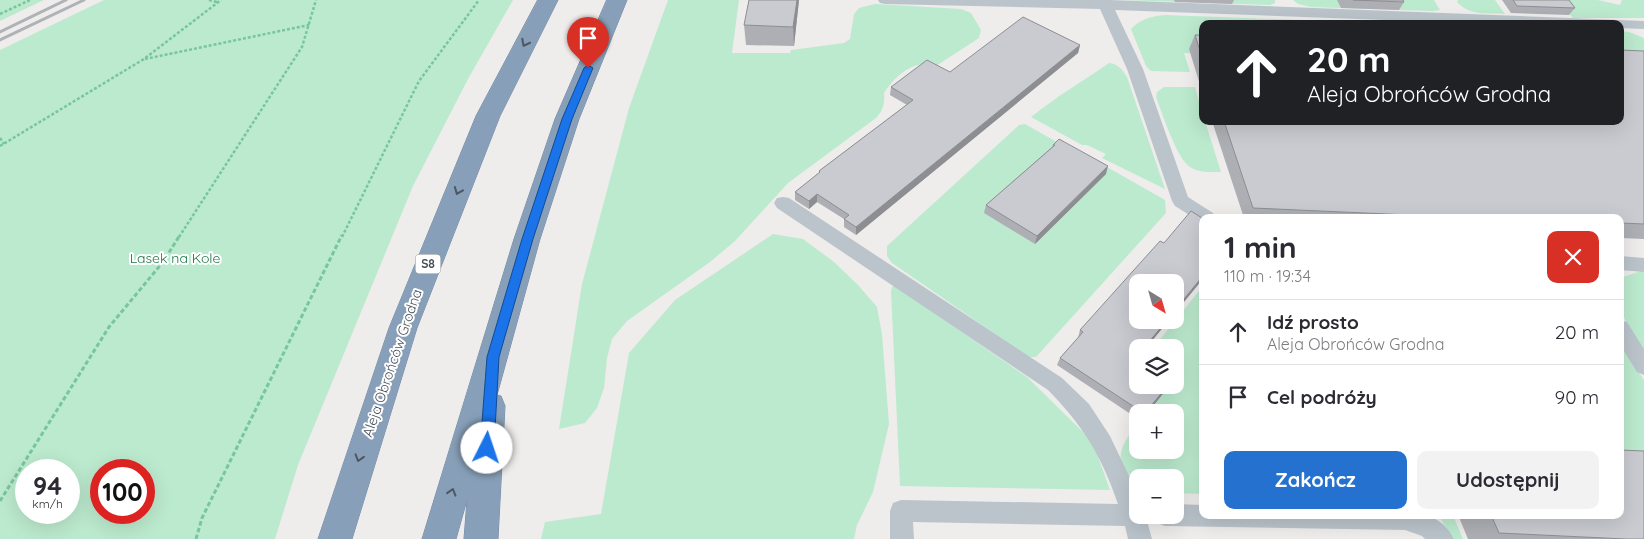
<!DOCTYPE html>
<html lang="pl">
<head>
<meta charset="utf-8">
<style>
	body { margin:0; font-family:Quicksand,sans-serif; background:#f2f2f3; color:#2b2b33; height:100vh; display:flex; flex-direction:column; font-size:19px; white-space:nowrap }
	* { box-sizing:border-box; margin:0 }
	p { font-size:16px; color:#7c7c81 }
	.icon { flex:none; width:28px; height:28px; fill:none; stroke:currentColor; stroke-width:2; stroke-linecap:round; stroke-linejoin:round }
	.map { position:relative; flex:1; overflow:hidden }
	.sheet { position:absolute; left:1199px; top:214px; width:425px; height:305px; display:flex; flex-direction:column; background:#fff; border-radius:10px; box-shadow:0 5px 20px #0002 }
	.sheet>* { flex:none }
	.hud { position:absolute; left:1199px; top:20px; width:425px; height:105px; border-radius:10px; box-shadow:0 5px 20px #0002; background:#202124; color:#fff; overflow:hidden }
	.needle { width:32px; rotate:143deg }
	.fabs { position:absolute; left:1129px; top:274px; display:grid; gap:10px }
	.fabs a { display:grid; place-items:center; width:55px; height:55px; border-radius:10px; background:#fff; box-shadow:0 5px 20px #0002; font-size:25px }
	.speed { position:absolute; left:15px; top:459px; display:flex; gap:10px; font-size:25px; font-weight:700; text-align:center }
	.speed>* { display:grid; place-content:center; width:65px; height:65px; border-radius:50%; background:#fff; box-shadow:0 5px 20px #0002; line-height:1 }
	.speed small { font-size:12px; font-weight:400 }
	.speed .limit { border:8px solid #d22; background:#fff; color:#111 }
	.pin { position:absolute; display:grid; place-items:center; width:42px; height:42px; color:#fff; margin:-51px -21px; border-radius:50% 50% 50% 0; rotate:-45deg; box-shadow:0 0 5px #0007 }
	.pin .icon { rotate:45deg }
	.me { position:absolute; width:55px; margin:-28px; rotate:4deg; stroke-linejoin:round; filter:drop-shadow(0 0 4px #0008) }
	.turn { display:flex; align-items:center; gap:18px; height:105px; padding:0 25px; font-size:22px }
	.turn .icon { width:65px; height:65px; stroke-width:2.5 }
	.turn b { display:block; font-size:35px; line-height:42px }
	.round { display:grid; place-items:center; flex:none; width:52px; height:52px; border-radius:10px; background:#f2f2f3 }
	.overview { display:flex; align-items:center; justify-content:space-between; height:85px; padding:0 25px }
	h1 { font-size:30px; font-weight:700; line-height:38px }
	.button { display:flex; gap:10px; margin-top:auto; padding:10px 25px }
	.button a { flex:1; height:58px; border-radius:10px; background:#2571cf; color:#fff; font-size:20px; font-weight:700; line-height:58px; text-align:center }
	.button a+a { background:#f2f2f3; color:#2b2b33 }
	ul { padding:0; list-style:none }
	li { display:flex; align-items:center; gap:15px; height:65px; padding:0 25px; border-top:1px solid #e1e1e2 }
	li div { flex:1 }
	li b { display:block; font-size:19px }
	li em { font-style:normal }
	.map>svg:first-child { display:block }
</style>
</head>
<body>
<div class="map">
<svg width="1644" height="539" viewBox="0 0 1644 539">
	<rect width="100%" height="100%" fill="#efecec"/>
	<path fill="#bceace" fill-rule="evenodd" d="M0 0H44L0 21Z
		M104 0H513L468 79 413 186 298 465 275 539H0V50ZM26 470H69V512H26ZM101 470H144V512H101Z
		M668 0H739L732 53H790L791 50 844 43 850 39 854 14 859 8 875 4 961 9 971 13 981 30 979 38 936 66C914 59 896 75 884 93 885 104 883 110 876 118L788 183 735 241 710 262 627 321 612 339 607 358 604 388 597 408 585 423 559 429 582 284 629 108Z
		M1121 0H1275V3L1270 5Z
		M1293 0H1434L1440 10 1432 11 1311 7 1298 4Z
		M1458 0H1495L1505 14C1488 13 1470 16 1457 2Z
		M1558 0H1598L1620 5 1622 0H1644V18H1573Z
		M1165 15 1413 24H1202V54L1184 53 1190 72 1151 71 1146 66 1131 29C1140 19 1152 16 1165 15Z
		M1620 31 1629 32 1644 38V69L1620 68Z
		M1109 63C1118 64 1122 69 1127 77L1165 189 1102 158 1106 154 1087 145H1082L1031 117C1056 97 1083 81 1109 63Z
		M1164 87H1195L1202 112V121H1205L1221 172C1211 172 1199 173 1190 167 1177 159 1162 113 1156 97L1157 92Z
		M1025 124 1071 150H1077L1165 200 1166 213 1036 357H1030L1024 354 892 263 887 256V246L1019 125Z
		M773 234 803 239 834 262 858 285 877 307 882 334 889 424 873 492 857 525 854 539H541L545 522 601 514 629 353 675 300Z
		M1641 271H1644V350L1627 324 1620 308V278Z
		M893 285 1027 377 1084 433 1096 451 1110 490 900 486 891 291Z
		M1202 287V494L1175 493V478H1138L1137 484C1130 480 1128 477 1124 470 1114 452 1128 438 1137 423L1138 450H1175V412H1145L1158 385H1175V348L1154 347Z
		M1620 342 1644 380V467L1620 466Z
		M1438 515H1453L1463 539H1454Z"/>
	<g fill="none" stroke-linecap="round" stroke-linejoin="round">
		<defs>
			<path id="motorway" d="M538 0H558L500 116 417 328 352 539H318L389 328 476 116Z
				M607 0H627L579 119 540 239 497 395 501 396 505 406 498 539H464L467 500 456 539H422L514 239 555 119Z"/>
		</defs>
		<use href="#motorway" stroke="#728aa4" stroke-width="1"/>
		<path stroke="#77c69e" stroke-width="2.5" stroke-dasharray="3 2" stroke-linecap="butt" d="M209 0 217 2
			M0 14 30 0
			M145 59 309 25
			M0 138 4 144
			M0 146 144 59 221 0
			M179 237 302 47 316 0
			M342 237 419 81 479 0"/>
		<path stroke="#77c69e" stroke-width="3" stroke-dasharray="4.5 2.5" stroke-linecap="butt" d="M0 501 109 327 163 262 180 235
			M196 539 202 518 342 235"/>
		<path fill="#bbc4cb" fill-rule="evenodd" d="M878 0H1110L1644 21V29L1620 28V24H1494L1115 10 1143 69 1188 197 1213 213 1216 218H1202V223L1175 206 1172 201 1127 69 1100 9 885 4 880 3Z
			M783 197 789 198 1062 378 1089 404 1110 436 1138 495V515H1149L1147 521 1152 539H1128L1125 526 913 522 914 539H890V511L893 503 901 500 1118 504C1101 455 1084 427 1048 390L777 208 774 203 777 198Z
			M1620 256 1644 258V272L1620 270Z
			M1620 320 1627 322 1644 349V375L1637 372 1620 345Z
			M1175 504 1202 505V515H1426C1439 519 1448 527 1454 539H1425L1422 536 1405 530 1165 526 1157 523 1154 515H1175Z"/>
		<use href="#motorway" fill="#879fb8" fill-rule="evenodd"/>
		<path stroke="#afb2b6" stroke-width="3" d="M0 32 66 0
			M0 40 84 0"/>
	</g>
	<path fill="#aeafb4" d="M799 0 794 46 746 45 744 25Z
		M1174 0H1234L1232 4 1175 2Z
		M1337 0H1403L1404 2 1399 10 1341 8Z
		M1502 0H1569L1575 8 1569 15 1511 13Z
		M1195 35H1202V91L1189 49Z
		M1080 45 1078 53 856 235 844 227V219L817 202 809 209 795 200V192L819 173V171L907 105 890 95 891 87 950 72Z
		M1644 51V239L1620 238V218H1244L1212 121H1620Z
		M1053 145 1106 174 1035 244 984 213 986 205 1052 147Z
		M1164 243 1138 320H1169L1146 348H1138L1135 361 1166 390 1148 412H1138V419L1057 365 1060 358 1078 338 1080 330Z
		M1458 515H1620L1644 539H1468Z"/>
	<path fill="#8d8e92" d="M797 0H799L794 46 793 27Z
		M1080 45 1078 53 856 235V227Z
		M1108 166 1106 174 1035 244 1037 236Z
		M817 194V202L809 209V201Z
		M1202 277V280L1175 313V310Z
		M1167 320H1169L1146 348H1144Z
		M1169 385 1166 390 1148 412H1146Z"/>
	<path fill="#cacbd1" stroke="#8d8e92" d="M749 0H797L793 27 744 25Z
		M1353 0H1403L1404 2Z
		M1513 0H1569L1575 8 1517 6Z
		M1023 17 1080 45 856 227 844 219 849 215 817 194 809 201 795 192 820 172 819 171 913 100 891 87 927 60 950 72Z
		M1195 35H1202V57Z
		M1620 50 1644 51V224L1620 223V218H1476L1253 208 1224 121H1620Z
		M1059 139 1108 166 1037 236 986 205 1055 145H1053Z
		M1191 211 1202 218V277L1175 310V282H1138V320H1167L1144 348H1138V355L1133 360 1138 362V385H1168L1146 412H1142L1060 358 1083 332 1080 330 1160 241 1164 243Z
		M1620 450 1644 451V539H1626L1499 533 1491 515H1620Z"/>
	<defs><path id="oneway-chevron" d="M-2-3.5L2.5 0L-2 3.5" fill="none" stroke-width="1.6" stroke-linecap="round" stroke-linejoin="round" transform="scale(1.25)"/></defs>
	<g stroke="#4c5762">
		<use href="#oneway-chevron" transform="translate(525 43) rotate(117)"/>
		<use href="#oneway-chevron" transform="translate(458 191) rotate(112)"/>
		<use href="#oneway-chevron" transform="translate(359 458) rotate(107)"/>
		<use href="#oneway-chevron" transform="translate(452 492) rotate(-73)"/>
	</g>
	<path fill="#1a73e8" stroke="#114b97" d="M588 65 593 68 572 119 533 239 499 357 494 448 492 452 487 454 482 452 480 448 487 357 522 239 562 119 584 68Z"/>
	<g text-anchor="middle" stroke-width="4" stroke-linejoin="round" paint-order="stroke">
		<rect fill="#fff" stroke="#7e848a" stroke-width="1" x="415.5" y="254.5" width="25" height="19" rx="4"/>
		<g font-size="12" font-weight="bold" fill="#464f58">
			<text x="428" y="268">S8</text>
		</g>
		<g font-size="14" fill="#1d7347" stroke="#fff">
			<text x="175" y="263">Lasek na Kole</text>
		</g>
		<g font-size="14" fill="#464f58" stroke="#fff">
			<text transform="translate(392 363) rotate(-71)" y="5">Aleja Obrońców Grodna</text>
		</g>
	</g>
</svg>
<div class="fabs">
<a><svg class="needle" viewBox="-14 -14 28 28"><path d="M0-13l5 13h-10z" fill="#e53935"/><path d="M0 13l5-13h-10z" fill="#7c7c81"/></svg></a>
<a><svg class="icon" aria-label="layers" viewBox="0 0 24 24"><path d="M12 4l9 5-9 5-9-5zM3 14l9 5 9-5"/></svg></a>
<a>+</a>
<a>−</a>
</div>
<div class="speed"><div>94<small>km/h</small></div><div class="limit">100</div></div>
<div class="pin" style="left:588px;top:68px;background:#d93025"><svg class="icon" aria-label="arrive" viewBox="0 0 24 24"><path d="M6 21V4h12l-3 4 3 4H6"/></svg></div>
<svg class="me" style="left:487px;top:448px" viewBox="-20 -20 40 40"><circle r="19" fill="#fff"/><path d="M0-13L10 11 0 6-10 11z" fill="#1a73e8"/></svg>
<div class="hud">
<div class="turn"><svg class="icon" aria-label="ahead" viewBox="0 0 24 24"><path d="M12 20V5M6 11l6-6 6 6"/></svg><div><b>20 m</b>Aleja Obrońców Grodna</div></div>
</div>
<section class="sheet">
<div class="overview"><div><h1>1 min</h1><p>110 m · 19:34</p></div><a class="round" style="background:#d93025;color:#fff"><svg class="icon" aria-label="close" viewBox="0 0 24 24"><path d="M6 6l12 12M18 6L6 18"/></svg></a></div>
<ul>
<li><svg class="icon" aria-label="ahead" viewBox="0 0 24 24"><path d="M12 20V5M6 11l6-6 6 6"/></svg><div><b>Idź prosto</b><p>Aleja Obrońców Grodna</p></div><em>20 m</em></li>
<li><svg class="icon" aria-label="arrive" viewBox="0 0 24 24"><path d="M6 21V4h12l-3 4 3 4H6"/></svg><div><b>Cel podróży</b></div><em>90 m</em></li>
</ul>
<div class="button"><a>Zakończ</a><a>Udostępnij</a></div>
</section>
</div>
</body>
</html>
